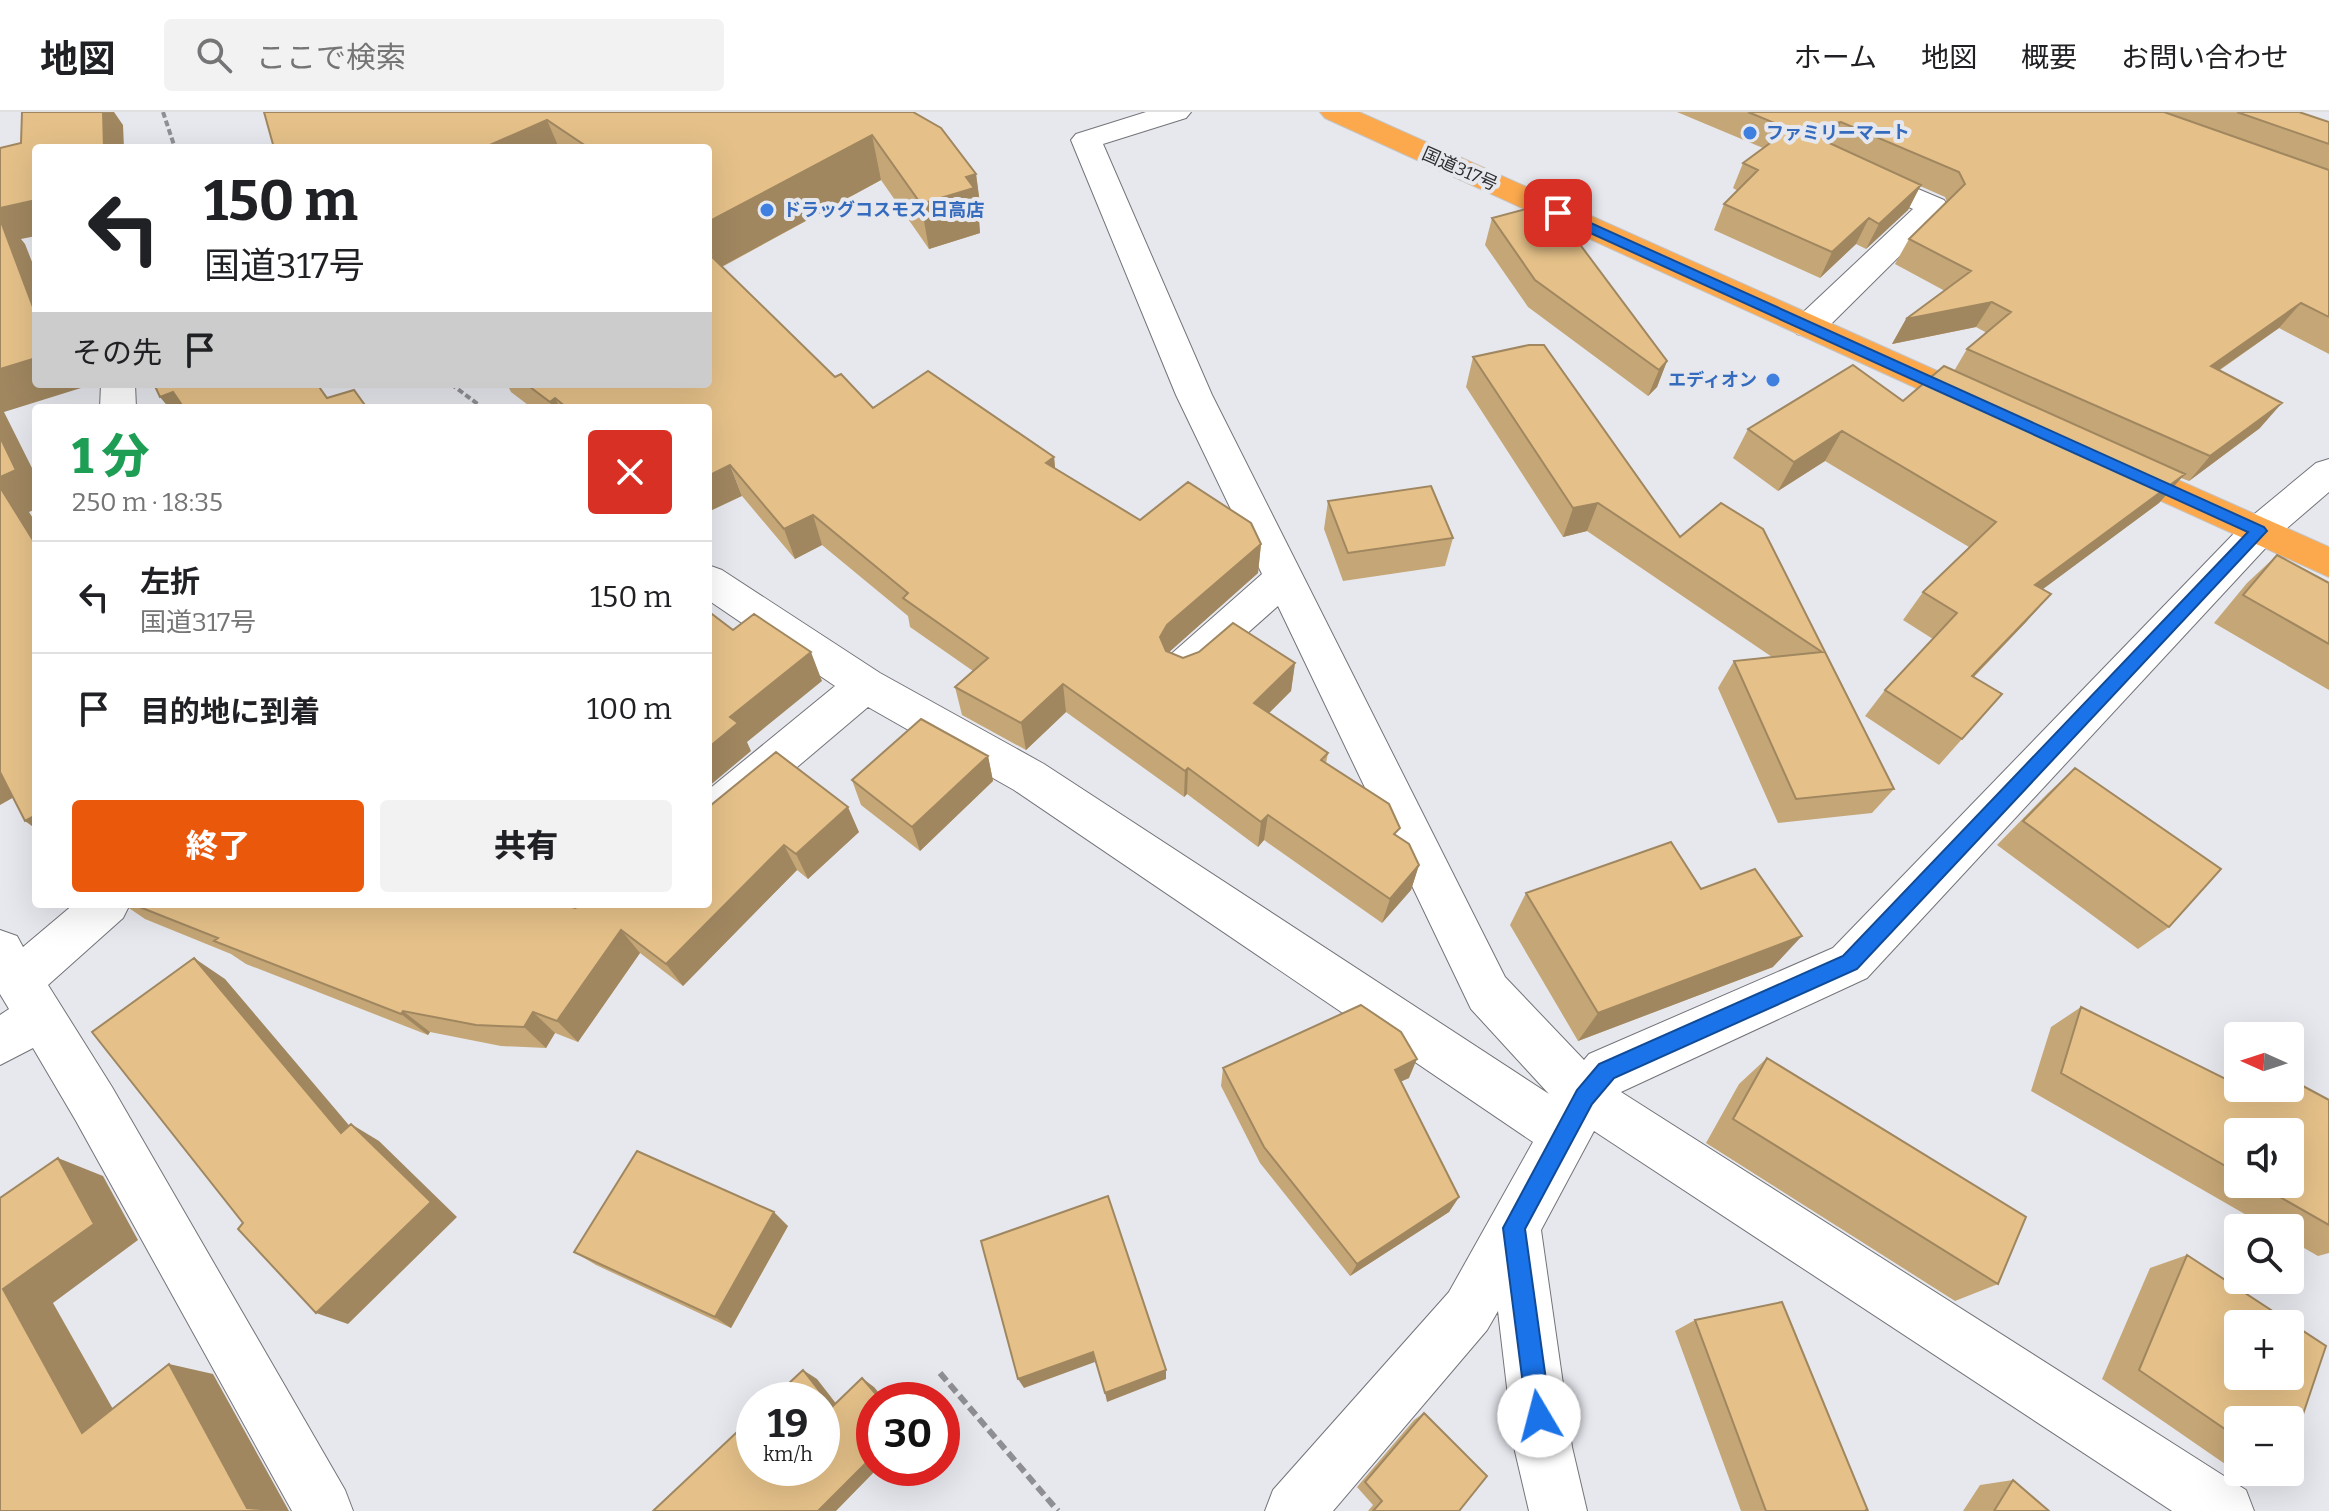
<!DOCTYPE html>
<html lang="ja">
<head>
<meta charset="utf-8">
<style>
	body { margin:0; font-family:Bitter,"Noto Sans JP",serif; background:#f2f2f2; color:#202124; height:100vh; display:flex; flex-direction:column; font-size:30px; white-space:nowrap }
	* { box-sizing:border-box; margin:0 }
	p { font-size:26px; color:#757577 }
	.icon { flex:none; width:44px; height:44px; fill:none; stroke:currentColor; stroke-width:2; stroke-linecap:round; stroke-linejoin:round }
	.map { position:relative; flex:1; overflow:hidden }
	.side { position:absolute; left:32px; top:292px; width:680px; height:504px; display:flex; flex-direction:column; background:#fff; border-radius:8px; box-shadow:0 8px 32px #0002 }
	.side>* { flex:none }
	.top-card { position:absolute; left:32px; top:32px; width:680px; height:244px; border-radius:8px; box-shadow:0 8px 32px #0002; background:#fff; color:#202124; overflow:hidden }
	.needle { width:52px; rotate:273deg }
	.buttons { position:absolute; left:2224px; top:910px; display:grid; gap:16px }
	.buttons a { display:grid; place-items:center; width:80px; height:80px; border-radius:8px; background:#fff; box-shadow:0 8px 32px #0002; font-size:40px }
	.speed { position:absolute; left:736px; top:1270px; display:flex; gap:16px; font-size:40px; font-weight:700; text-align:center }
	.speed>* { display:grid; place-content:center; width:104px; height:104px; border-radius:50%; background:#fff; box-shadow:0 8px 32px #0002; line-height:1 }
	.speed small { font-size:20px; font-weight:400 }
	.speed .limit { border:12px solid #d22; background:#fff; color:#111 }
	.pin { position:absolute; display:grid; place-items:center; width:68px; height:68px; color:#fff; margin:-34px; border-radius:16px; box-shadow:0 4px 12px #0006 }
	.me { position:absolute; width:88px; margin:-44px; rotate:352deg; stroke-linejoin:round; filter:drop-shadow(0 0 6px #0008) }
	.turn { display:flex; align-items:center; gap:28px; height:168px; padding:0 40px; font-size:36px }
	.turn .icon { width:104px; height:104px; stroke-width:2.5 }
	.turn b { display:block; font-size:56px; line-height:68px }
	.then { display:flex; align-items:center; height:76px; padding:0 40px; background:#0003; gap:16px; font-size:30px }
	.round { display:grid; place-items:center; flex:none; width:84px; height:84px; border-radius:8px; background:#f2f2f2 }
	.headline { display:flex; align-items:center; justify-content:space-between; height:136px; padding:0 40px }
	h1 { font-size:48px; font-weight:800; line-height:60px; color:#1e9e55 }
	.primary-button { display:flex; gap:16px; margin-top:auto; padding:16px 40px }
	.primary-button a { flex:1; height:92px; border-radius:8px; background:#ea580c; color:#fff; font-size:32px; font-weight:800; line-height:92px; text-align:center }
	.primary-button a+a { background:#f2f2f2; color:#202124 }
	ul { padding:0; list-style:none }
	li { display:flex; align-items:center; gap:24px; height:112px; padding:0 40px; border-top:2px solid #e0e0e0 }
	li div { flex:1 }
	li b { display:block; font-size:30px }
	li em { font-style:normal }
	header { display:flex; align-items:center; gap:48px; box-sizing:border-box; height:112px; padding:0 40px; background:#fff; border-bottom:2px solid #e0e0e0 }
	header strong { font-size:38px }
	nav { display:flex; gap:44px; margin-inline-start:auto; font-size:28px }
	.search { width:560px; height:72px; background:#f2f2f2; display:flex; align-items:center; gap:20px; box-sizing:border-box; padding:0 28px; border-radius:8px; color:#757577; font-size:30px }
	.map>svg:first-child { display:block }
</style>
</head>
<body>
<header>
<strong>地図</strong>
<div class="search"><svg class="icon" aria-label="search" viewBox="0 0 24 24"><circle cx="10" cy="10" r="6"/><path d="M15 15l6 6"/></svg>ここで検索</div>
<nav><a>ホーム</a><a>地図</a><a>概要</a><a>お問い合わせ</a></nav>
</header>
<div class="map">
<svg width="2329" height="1399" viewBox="0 0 2329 1399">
	<rect width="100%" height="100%" fill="#e7e8ee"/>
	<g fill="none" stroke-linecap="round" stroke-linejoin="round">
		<defs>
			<path id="street" d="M1146 0H1191L1186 6 1103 32 1212 283 1505 865 1584 948 1589 942 1833 836 2246 409 2316 351 2329 347V380L2272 429 1867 866 1621 980 2246 1378 2254 1399H2172L1594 1019 1541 1118 1572 1335 1587 1399H1529L1514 1335 1498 1199 1487 1218 1333 1399H1265L1273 1378 1449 1180 1533 1030 1014 678 868 595 724 717 708 723V678L835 574 708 488V453L722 458 880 561 1044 652 1549 982 1471 897 1278 494 1197 566 1183 571 1169 566 1163 555 1169 544 1262 462 1176 283 1071 28 1076 22Z
				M1859 52 1944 88 1949 95 1821 222 1809 225 1797 222 1792 214 1797 206 1913 97 1848 67 1844 61 1848 55Z
				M101 272H135L136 296H100Z
				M74 792H130L123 806 48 873 112 975 345 1378 353 1399H292L76 1009 33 936 0 953V903L9 897 0 882V818L17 824 23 835Z"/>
			<path id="highway" d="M1320 0H1359L1993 284 1999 292 1993 300 1981 304 1969 300 1325 6Z
				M2117 341 2329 435V465L2104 363 2099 354 2104 345Z"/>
		</defs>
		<use href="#street" stroke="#737479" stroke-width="2"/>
		<use href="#highway" stroke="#c4c4c5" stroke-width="2"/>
		<path stroke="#8f8f93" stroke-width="4" stroke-dasharray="6 3" stroke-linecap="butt" d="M163 0 175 36
			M451 272 483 296"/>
		<path stroke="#8f8f93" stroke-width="6" stroke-dasharray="10 5" stroke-linecap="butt" d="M940 1261 1058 1399"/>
		<use href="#street" fill="#fff" fill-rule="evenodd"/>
		<use href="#highway" fill="#fca94e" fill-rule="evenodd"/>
	</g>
	<path fill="#c5a676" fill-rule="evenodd" d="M264 0H913L976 62 982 107 979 108 980 121 929 137 881 68 722 155 835 265 873 296 1054 345 1055 356 1140 408 1261 432 1258 461 1169 540 1183 546 1295 551 1291 579 1269 601 1328 641 1326 651 1398 725 1419 753 1411 778 1382 811 1264 728 1258 735 1187 682 1184 685 1066 600 1026 638 962 603 955 575 973 559 910 515 908 504 822 433 795 447 742 384 708 296H532L511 280 507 272H708V36H274Z
		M1677 0H2299L2329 10V242L2279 216 2220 258 2260 316 2189 369 2181 366 2159 391 2042 477 2027 509 1974 565 2002 582 1939 653 1865 604 1885 578 1933 527 1903 508 1923 480 1969 435 1825 349 1778 379 1733 346 1748 317 1903 289 1954 259 1967 237 1987 221 1976 215 1892 232 1906 207 1945 179 1895 152 1909 127 1947 90 1945 85 1920 74 1908 98 1866 137 1856 132 1820 166 1714 118 1724 92 1738 79 1733 76 1743 51 1763 36Z
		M1492 106 1667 249 1657 275 1648 284 1528 195 1485 133Z
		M1473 245 1680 425 1763 417 1894 677 1872 701 1778 711 1718 576 1734 549 1772 545 1587 419 1563 425 1466 275Z
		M1328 389 1453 426 1445 454 1343 469 1324 417Z
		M2277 443 2329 471V578L2214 511 2247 471Z
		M988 644 993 669 920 739 861 693 852 668Z
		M2075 656 2169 815 2138 837 1997 733 2048 681Z
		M708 694 859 720 808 767 797 758 683 874 640 841 578 930 555 921 546 936 501 934 430 920 428 923 246 852 231 842 145 807 123 792H563L575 796 708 792Z
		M1701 777 1773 855 1578 929 1510 813 1526 781Z
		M2081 895 2232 970 2238 967V976H2290L2329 988V1141L2318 1144 2290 1128V1116H2269L2031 979 2051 915ZM2238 1020 2290 1072H2238Z
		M1767 946 1998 1172 1955 1189 1706 1031 1739 972Z
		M1223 956 1409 966 1401 969 1459 1085 1449 1100 1350 1164 1260 1051 1221 974Z
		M788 1114 731 1216 596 1153 574 1140Z
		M2187 1143 2238 1308V1360H2267L2241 1363 2102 1267 2150 1156Z
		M1695 1208 1868 1399H1741L1675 1219Z
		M1424 1301 1459 1399H1368L1373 1393 1357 1375 1414 1308Z
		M2013 1368 2049 1399H1963L1980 1373Z"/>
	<path fill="#a08760" d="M103 0H114L123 13 124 36H104Z
		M547 8 559 36H483Z
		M1841 10 1829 35 1822 20 1827 13Z
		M872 23 881 68 717 157 708 131V110Z
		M976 62 982 107 979 108 980 121 929 137 921 92 966 65Z
		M1921 73 1908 98 1866 137 1879 112Z
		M36 88V124L21 127 25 132 36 160V203L0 107V96Z
		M1869 106 1856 132 1820 166 1832 140Z
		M1992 190 1976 215 1892 232 1906 207Z
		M2301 191 2279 216 2190 278 2211 254Z
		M36 246V272H79L81 276 4 300 36 364V397L29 400 36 411V433L0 375V257Z
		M1667 249 1657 275 1648 284 1659 258Z
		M173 280 186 296H169L160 285Z
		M555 286 560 296H553L550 290Z
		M2282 291 2260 316 2189 369 2210 344Z
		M1842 319 1825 349 1778 379 1794 350Z
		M1054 345 1057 376 1046 351Z
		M730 353 742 384 708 400V364Z
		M2185 362 2159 391 2012 500 2035 473Z
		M1598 391 1587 419 1563 425 1573 396Z
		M813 403 822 433 795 447 784 417Z
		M1261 432 1258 461 1167 542 1160 525 1167 513Z
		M2051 482 2027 509 1949 590 1972 564Z
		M811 540 822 569 747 630 751 639 708 675V636L730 605Z
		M1295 551 1291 579 1252 618 1254 591Z
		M1063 572 1066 600 1026 638 1021 611Z
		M988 644 993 669 920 739 912 715Z
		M0 651 32 675 0 693Z
		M1188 656 1187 682 1184 685 1185 659Z
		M848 695 859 720 808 767 796 742Z
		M36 703V717L25 709Z
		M1268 703 1264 728 1258 735 1261 710Z
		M784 733 797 758 683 874 666 852Z
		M1419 753 1411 778 1382 811 1390 787Z
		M621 818 640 841 578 930 557 909Z
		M1802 824 1773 855 1578 929 1598 901Z
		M194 846 225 867 370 1038 341 1021Z
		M403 899 430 920 428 923 401 902Z
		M533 900 555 921 546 936 524 915Z
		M1417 947 1409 966 1387 976 1395 958Z
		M351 1012 379 1029 457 1105 348 1212 316 1201Z
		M58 1046 103 1064 138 1128 53 1191 131 1329 82 1321 3 1177Z
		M1459 1085 1449 1100 1350 1164 1357 1152Z
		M774 1100 788 1114 731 1216 715 1205Z
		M1093 1240 1095 1250 1024 1276 1018 1267Z
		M169 1252 213 1262 289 1399H273L247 1396Z
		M803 1258 817 1267 845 1303 832 1295Z
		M1166 1258V1267L1107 1290 1105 1281Z
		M862 1266 874 1275 885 1288H881Z
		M874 1343V1356H878L836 1399H818Z"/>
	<path fill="#e5c189" stroke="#a08760" stroke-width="2" fill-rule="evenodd" d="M22 0H103L104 36H36V88L0 96V36L21 31Z
		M264 0H913L941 16 976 62 966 65 974 76 921 92 872 23 708 110V36H589L547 8 483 36H274Z
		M1748 0H2164L2329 58V205L2301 191 2211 254 2282 291 2210 344 1967 237 2011 200 1992 190 1906 207 1971 159 1909 127 1965 72 1959 60 1841 10 1827 13 1822 20 1827 30 1921 73 1879 112 1869 106 1832 140 1724 92 1758 58 1743 51 1789 17Z
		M2237 0H2299L2329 10V32Z
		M1549 91 1667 249 1659 258 1535 168 1492 106Z
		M0 107 36 203V246L0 257Z
		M708 141 835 265 841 262 873 296 928 259 1054 345 1046 351 1140 408 1188 370 1251 411 1261 432 1167 513 1160 525 1166 539 1183 546 1199 540 1233 511 1295 551 1254 591 1328 641 1321 648 1389 692 1400 716 1394 722 1409 732 1419 753 1390 787 1268 703 1261 710 1188 656 1185 659 1063 572 1021 611 955 575 988 546 903 486 908 481 813 403 784 417 730 353 708 364V296H567L555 286 550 290 526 272H708Z
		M1529 233H1544L1680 425 1721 391 1763 417 1894 677 1796 687 1734 549 1822 540 1598 391 1573 396 1473 245Z
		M1853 253 1903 289 1944 254 2185 362 2035 473 2051 482 1972 564 2002 582 1962 627 1885 578 1957 501 1923 480 1996 410 1842 319 1794 350 1748 317Z
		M154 272H317L327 286 354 278 367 296H184L173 280 160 285Z
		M0 325 16 358 0 365Z
		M1431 374 1453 426 1348 441 1328 389Z
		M0 375 36 433V703L25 709 0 660Z
		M2277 443 2329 471V532L2243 483Z
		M708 499 733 518 754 502 811 540 730 605 738 611 708 636Z
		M921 607 988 644 912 715 852 668Z
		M776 640 848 695 796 742 784 733 666 852 621 818 557 909 533 900 524 915 476 913 403 899 401 902 214 829 218 826 132 792H563L575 796 584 792H708V694L711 693Z
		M2075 656 2221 757 2169 815 2023 709Z
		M1671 730 1701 777 1755 757 1802 824 1598 901 1526 781Z
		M194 846 341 1021 351 1012 431 1090 316 1201 238 1117 243 1111 92 920Z
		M1361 893 1401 920 1417 947 1395 958 1459 1085 1357 1152 1264 1035 1223 956Z
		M2081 895 2238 973V976H2244L2256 982 2258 976H2290V967L2329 988V1113L2257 1072H2290V1020H2238V1061L2061 961Z
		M1767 946 2026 1105 1998 1172 1733 1007Z
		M637 1039 774 1100 715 1205 574 1140Z
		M58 1046 94 1112 3 1177 82 1321 169 1252 247 1396 274 1398 273 1399H0V1086Z
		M1108 1084 1166 1258 1105 1281 1093 1240 1018 1267 981 1129Z
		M2187 1143 2326 1234 2290 1341V1308H2238V1326L2139 1258ZM2238 1212H2290V1264H2238Z
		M1782 1190 1868 1399 1865 1398 1866 1399H1766L1695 1208Z
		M803 1258 832 1295 862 1266 881 1288H874V1343L818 1399H653L754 1304V1356H822V1288H771Z
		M1424 1301 1487 1364 1459 1399H1373L1382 1389 1365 1370Z
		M2013 1368 2049 1399H1994Z"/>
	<path fill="#1a73e8" stroke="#114b97" stroke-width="2" d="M1553 98H1562L2264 415 2267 419 1857 857 1614 966 1592 992 1525 1117 1551 1304 1548 1312 1539 1315 1531 1312 1527 1304 1503 1116 1577 978 1599 952 1843 844 2248 420 1553 104Z"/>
	<g fill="#3f7fe0" stroke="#e7e8ee" stroke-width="3">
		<circle cx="1750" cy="21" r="8"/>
		<circle cx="767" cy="98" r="8"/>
		<circle cx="1773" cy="268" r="8"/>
	</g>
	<g text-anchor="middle" stroke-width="8" stroke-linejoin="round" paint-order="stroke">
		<g font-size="18" font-weight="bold" fill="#366cbe" stroke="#e7e8ee" text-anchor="start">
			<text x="1766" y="27">ファミリーマート</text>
			<text x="783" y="104">ドラッグコスモス 日高店</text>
			<text x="1757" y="274" text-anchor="end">エディオン</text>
		</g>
		<g font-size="18" fill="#2e2e30" stroke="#e7e8ee">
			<text transform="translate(1460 57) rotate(24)" y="6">国道317号</text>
		</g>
	</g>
</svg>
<div class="buttons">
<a><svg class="needle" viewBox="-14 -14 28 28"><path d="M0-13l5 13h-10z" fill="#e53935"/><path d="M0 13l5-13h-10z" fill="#757577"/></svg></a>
<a><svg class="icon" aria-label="sound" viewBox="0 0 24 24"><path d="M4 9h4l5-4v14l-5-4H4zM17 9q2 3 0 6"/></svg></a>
<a><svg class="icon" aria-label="search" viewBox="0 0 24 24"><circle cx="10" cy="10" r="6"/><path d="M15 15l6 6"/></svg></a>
<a>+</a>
<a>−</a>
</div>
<div class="speed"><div>19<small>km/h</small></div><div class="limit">30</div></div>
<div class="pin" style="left:1558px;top:101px;background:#d93025"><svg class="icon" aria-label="arrive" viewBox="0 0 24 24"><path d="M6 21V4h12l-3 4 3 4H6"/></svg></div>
<svg class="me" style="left:1539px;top:1304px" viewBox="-20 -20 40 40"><circle r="19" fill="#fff"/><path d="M0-13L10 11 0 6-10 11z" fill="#1a73e8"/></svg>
<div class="top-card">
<div class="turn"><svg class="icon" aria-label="left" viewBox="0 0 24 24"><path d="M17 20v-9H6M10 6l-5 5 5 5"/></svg><div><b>150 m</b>国道317号</div></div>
<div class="then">その先<svg class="icon" aria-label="arrive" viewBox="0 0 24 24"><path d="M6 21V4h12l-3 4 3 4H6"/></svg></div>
</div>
<section class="side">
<div class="headline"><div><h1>1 分</h1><p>250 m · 18:35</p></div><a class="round" style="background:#d93025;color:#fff"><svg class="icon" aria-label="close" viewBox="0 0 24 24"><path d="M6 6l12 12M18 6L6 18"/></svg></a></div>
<ul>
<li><svg class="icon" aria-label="left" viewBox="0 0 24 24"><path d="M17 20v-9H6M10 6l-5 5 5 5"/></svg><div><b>左折</b><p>国道317号</p></div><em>150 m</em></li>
<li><svg class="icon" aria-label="arrive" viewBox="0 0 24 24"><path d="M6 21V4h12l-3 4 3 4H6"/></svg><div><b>目的地に到着</b></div><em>100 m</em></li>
</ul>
<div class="primary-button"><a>終了</a><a>共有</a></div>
</section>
</div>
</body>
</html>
